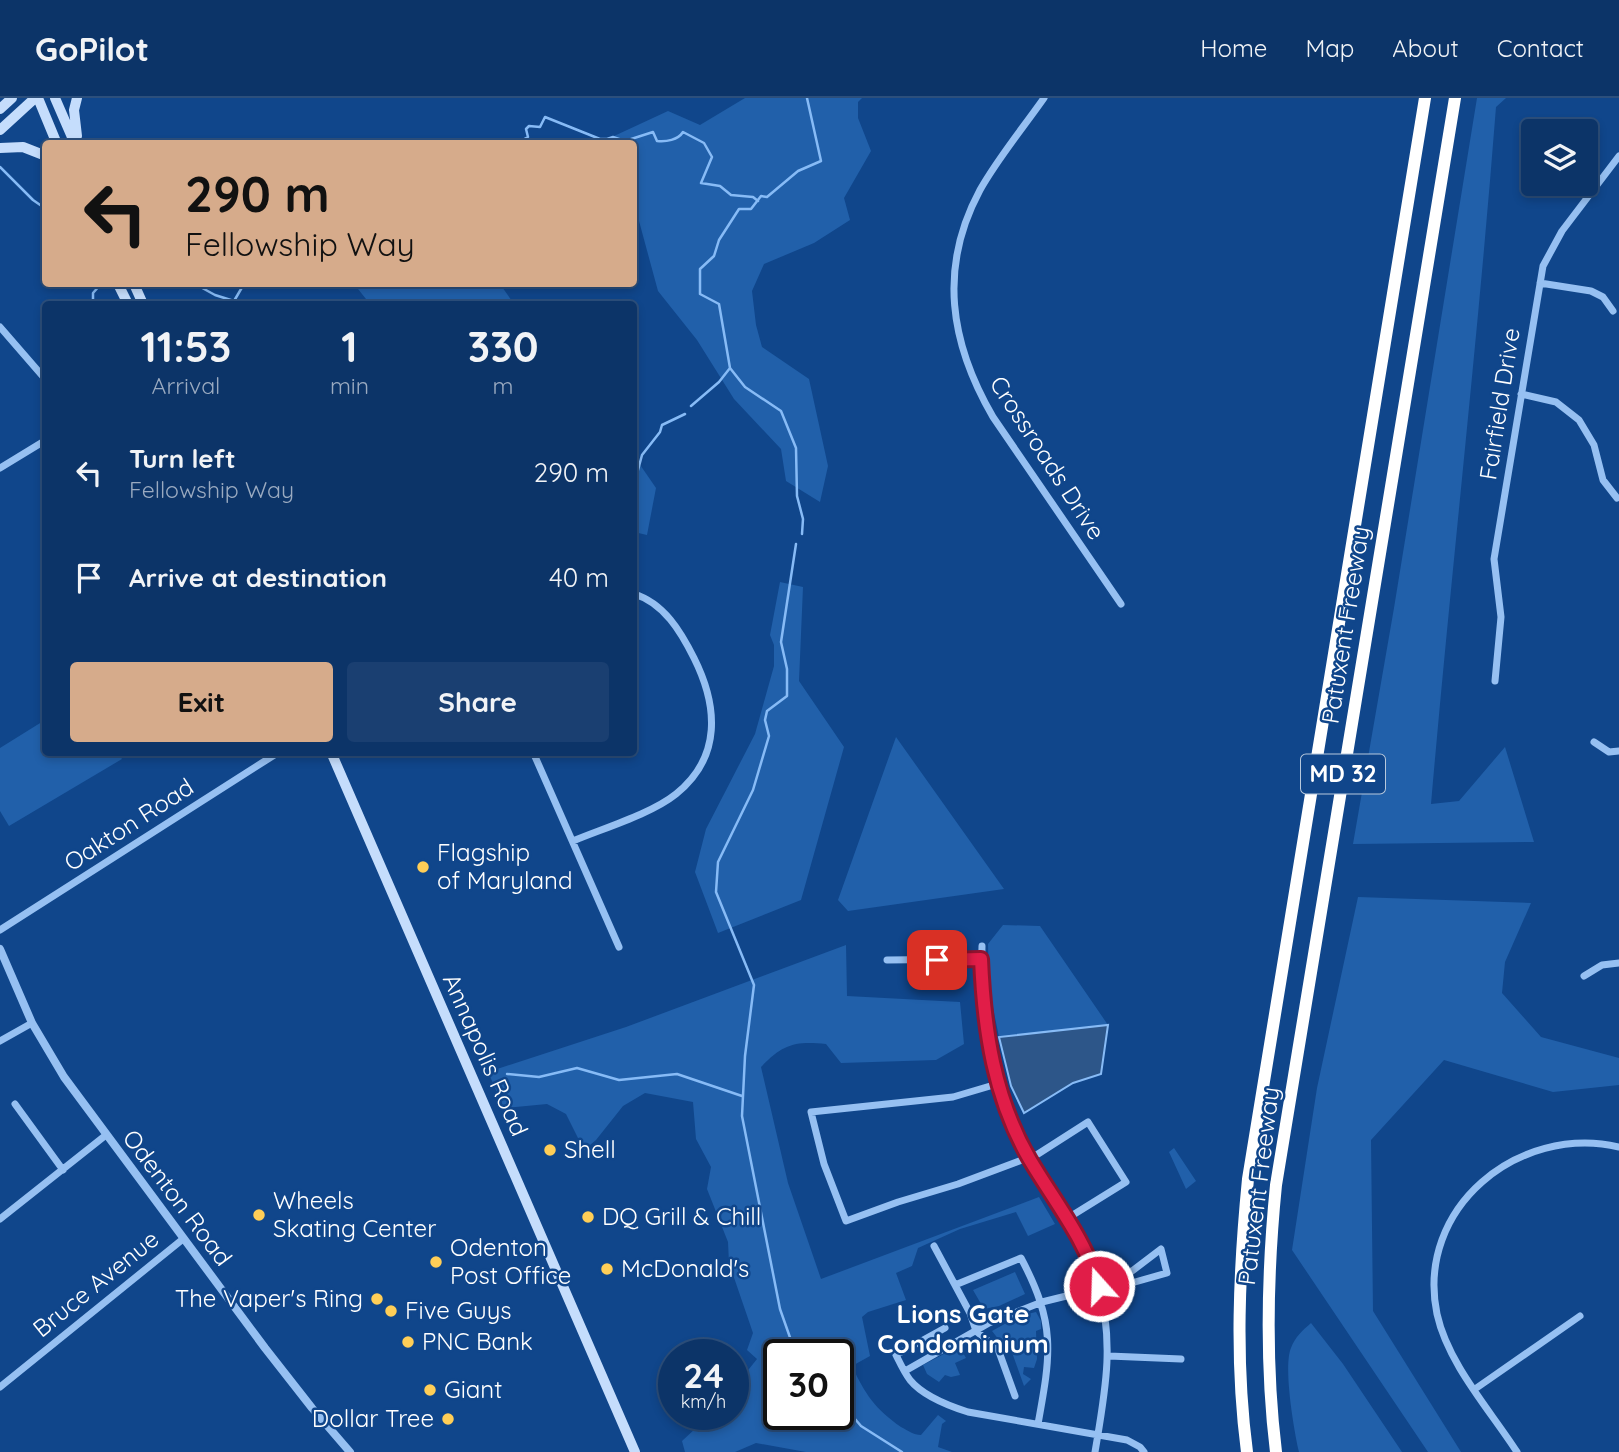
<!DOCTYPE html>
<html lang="en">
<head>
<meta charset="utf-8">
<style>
	body { margin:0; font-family:Quicksand,sans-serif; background:#1a3f71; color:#f1f3f6; height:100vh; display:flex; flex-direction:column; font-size:26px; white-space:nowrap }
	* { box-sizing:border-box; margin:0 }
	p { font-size:23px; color:#9aaac0 }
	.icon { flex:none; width:38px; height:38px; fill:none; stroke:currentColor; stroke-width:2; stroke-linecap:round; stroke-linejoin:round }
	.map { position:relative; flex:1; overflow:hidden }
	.panel { position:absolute; left:42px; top:203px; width:595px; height:455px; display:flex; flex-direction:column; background:#0c3468; border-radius:7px; box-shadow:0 4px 10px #0003,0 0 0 2px #2c4f7c }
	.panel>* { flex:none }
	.banner { position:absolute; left:42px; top:42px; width:595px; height:147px; border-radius:7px; box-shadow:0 4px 10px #0003,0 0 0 2px #2c4f7c; background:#d6ab8b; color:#111; overflow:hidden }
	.controls { position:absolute; left:1521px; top:21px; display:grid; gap:14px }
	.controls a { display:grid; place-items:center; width:77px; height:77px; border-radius:7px; background:#0c3468; box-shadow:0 4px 10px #0003,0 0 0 2px #2c4f7c; font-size:35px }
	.speed { position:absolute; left:658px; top:1241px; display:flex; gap:14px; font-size:35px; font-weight:700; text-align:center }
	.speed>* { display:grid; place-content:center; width:91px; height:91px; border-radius:50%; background:#0c3468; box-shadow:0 4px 10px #0003,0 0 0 2px #2c4f7c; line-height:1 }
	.speed small { font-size:18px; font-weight:400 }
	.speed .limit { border:4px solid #111; border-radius:10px; background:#fff; color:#111 }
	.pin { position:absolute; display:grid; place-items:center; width:60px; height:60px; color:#fff; margin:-30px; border-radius:14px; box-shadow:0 4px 10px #0006 }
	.me { position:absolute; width:77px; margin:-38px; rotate:340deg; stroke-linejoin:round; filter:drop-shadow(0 0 5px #0008) }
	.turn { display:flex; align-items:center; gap:24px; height:147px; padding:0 28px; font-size:32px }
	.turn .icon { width:91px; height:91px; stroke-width:2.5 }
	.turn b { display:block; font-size:49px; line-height:60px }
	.eta { display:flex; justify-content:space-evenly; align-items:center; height:119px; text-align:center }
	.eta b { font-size:42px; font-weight:700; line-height:49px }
	.cta { display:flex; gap:14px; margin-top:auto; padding:14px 28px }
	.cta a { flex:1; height:80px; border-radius:7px; background:#d6ab8b; color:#111; font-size:28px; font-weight:700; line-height:80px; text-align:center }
	.cta a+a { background:#1a3f71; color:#f1f3f6 }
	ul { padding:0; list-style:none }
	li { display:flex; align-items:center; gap:21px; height:105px; padding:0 28px }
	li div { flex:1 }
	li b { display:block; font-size:26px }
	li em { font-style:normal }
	header { display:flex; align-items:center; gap:42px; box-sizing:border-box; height:98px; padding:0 35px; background:#0c3468; border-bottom:2px solid #2c4f7c }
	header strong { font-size:33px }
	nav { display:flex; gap:38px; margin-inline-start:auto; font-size:24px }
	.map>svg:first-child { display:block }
</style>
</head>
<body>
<header>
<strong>GoPilot</strong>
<nav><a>Home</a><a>Map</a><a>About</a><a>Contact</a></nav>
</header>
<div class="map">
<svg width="1619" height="1354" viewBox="0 0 1619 1354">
	<rect width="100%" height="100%" fill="#10468b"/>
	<path fill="#2160aa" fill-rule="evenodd" d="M745 0H862L858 4V20L871 53 844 100 850 122 814 145 764 166 752 193 756 227 762 249 809 281 828 368 820 404 786 383 781 351 734 301 697 242 658 193 639 123 634 116V46L599 45 668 13 700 27Z
		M1477 0H1506L1496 9C1478 242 1451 474 1431 706L1459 703 1505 649 1534 744 1353 746 1394 510Z
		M354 186H500L514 206H370Z
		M634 358 656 390 647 437 634 434Z
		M780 484 803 489 799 583 844 649 801 802 718 835 695 774 706 731 755 636 774 568V547L770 537Z
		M45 622 46 654 118 655 122 661 9 728 0 713V650Z
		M896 639 1004 791 848 813 838 802Z
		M1358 799 1531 805 1505 864 1502 895 1541 939 1619 960V987L1553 994 1444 962 1371 1042 1373 1213 1461 1354H1428L1292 1152 1317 990Z
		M1003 827 1040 828 1108 927 999 939 989 890 988 846Z
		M846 847 847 898 960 904 964 946 936 962 841 965 826 946C795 943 783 946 761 969L788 1085 821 1181 1039 1099 1055 1126 1028 1138 1016 1114 960 1131 918 1150 912 1168 896 1175 906 1202 868 1214 862 1219 870 1258 852 1268C865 1296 875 1311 901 1329 909 1333 913 1337 921 1337L938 1317 946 1323 942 1326 938 1349 952 1354H806L756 1345 735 1354H685L682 1343 711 1316H733V1291L757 1261 747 1252 753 1235 729 1165 728 1144 707 1091 711 1069 696 1041 693 1004 645 995 623 1008 596 1042 584 1052 566 1016 547 1006 504 1010 488 974 626 929ZM779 1256H838V1316H779Z
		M1174 1050 1196 1083 1186 1091 1169 1054Z
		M1015 1174 1025 1196 999 1208 984 1211 973 1192Z
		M1036 1214 1041 1223V1231L1036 1233 1037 1261 1034 1270 1024 1269 1023 1276 1031 1281 1024 1288 1009 1246 1003 1247 992 1233 1019 1218Z
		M1311 1225 1343 1266 1402 1354H1299C1294 1333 1283 1268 1291 1250 1295 1239 1303 1232 1311 1225Z
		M959 1248 966 1260 955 1265 960 1277 951 1279 945 1277 939 1284 927 1276 923 1267Z"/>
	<path fill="#2d5689" stroke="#87bbf6" stroke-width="2" d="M1108 927 1101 976 1073 985 1024 1015 1011 988 999 939Z"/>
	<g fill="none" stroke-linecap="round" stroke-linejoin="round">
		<path stroke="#87bbf6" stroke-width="2.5" d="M502 46H506
			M515 46 528 39 526 31 529 28 540 29 545 19 600 41H607L613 39 625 43 653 34 657 43C666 44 678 42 683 34L704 45 712 59 701 85 720 88 731 97 753 99 758 103
			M0 69 33 102 46 111
			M195 186 215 197 234 203 244 186
			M93 206V195L101 186
			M691 308 719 284 730 270
			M634 387 642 357 660 334 662 327 685 316
			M802 436 803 421 797 398 796 350 781 313 745 289 730 270 719 206 700 196V171L714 158 719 142 739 111H751L761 98 767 99 798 73 821 63 807 0
			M796 446 781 544 787 571V598L767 613 765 622 769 638 753 692 718 764 716 794 754 887 745 958 742 1018 780 1211 793 1248 801 1256
			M507 976 539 979 577 970 619 982 677 976 742 998
			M838 1301 861 1328 902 1354"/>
		<path stroke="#96c0f2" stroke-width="7" d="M1044 0C1023 30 998 60 980 92 938 170 950 245 993 319L1121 506
			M1540 185 1591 193 1603 199 1613 213
			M0 229 46 282
			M1521 296 1556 304 1579 322 1594 347 1603 382 1617 400
			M0 370 46 342
			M1495 583 1501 519 1494 461 1543 168 1562 133 1619 58
			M1594 644 1609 654 1619 653
			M533 654 619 849
			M573 743C604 730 651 716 676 696 722 659 718 608 694 560 681 534 664 505 634 496
			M0 832 279 654
			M982 848C980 922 993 994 1029 1059 1052 1102 1085 1137 1098 1185 1115 1246 1105 1294 1095 1354
			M887 862 981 861
			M1584 878 1602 867 1619 865
			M0 943 32 925
			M997 986 953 999 811 1014 824 1066 846 1123 898 1104 958 1086 1038 1056 1088 1024 1126 1084 1068 1120
			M15 1006 63 1072
			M0 1121 106 1037
			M934 1148 970 1215 976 1233 998 1251 1015 1298
			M955 1187 1021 1160C1056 1226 1051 1255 1038 1326
			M945 1230 896 1257C900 1265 904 1274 910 1282 923 1298 949 1308 968 1314L1127 1342 1140 1349 1144 1354
			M1109 1258 1181 1261
			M905 1273 989 1225 1042 1204 1115 1186 1161 1151 1167 1175 1128 1186H1115
			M0 1289 183 1141
			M1475 1291 1580 1218
			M1517 1354C1490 1312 1448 1266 1437 1216 1415 1110 1518 1026 1619 1049"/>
		<path stroke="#96c0f2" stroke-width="8" d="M0 851 32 925 64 979 265 1250 312 1310 350 1354"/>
		<path stroke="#c5ddfc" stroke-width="10" d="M38 0 57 46
			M55 0 75 46
			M77 0 74 12 77 38
			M0 11 12 0
			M0 32 35 0
			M0 50 23 49 46 58
			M118 186 128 206
			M134 186 143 206
			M331 654 635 1354"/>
		<path stroke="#fff" stroke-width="12" d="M1247 1354C1235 1263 1239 1173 1248 1081L1425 0
			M1276 1354C1265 1264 1267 1177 1276 1087L1455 0"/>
	</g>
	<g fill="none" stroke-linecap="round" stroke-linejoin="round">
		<defs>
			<path id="route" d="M937 862 981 861C984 932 994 1000 1030 1062 1055 1104 1085 1141 1099 1188"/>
		</defs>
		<use href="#route" stroke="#92132f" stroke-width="18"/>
		<use href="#route" stroke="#e11d48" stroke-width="12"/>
	</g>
	<g fill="#ffce57" stroke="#10468b" stroke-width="2.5">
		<circle cx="423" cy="769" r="7"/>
		<circle cx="550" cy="1052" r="7"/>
		<circle cx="259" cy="1117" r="7"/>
		<circle cx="588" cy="1119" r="7"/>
		<circle cx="436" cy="1164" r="7"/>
		<circle cx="607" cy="1171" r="7"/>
		<circle cx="377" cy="1201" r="7"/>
		<circle cx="391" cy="1213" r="7"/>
		<circle cx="408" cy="1244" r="7"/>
		<circle cx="430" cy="1292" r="7"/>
		<circle cx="448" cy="1321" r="7"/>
	</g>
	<g text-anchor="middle" stroke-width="5" stroke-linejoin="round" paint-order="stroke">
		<rect fill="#10468b" stroke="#b7c8dc" stroke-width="2" x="1301" y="656.5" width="84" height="39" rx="5"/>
		<g font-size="23" font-weight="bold" fill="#fff">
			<text x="1343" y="684">MD 32</text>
		</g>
		<g font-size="24" fill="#fff" stroke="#10468b">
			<text transform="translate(1500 306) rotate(-81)" y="8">Fairfield Drive</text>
			<text transform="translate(1047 360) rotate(57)" y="8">Crossroads Drive</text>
			<text transform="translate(1346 527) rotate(-81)" y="8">Patuxent Freeway</text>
			<text transform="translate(129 727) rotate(-33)" y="8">Oakton Road</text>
			<text transform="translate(485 957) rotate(66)" y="8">Annapolis Road</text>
			<text transform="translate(1259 1088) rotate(-83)" y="8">Patuxent Freeway</text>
			<text transform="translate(177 1100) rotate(53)" y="8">Odenton Road</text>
			<text transform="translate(96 1186) rotate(-39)" y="8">Bruce Avenue</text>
		</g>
		<g font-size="24" fill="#fff" stroke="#10468b" text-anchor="start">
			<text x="437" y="763">Flagship<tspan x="437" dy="28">of Maryland</tspan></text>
			<text x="564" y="1060">Shell</text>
			<text x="273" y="1111">Wheels<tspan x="273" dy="28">Skating Center</tspan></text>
			<text x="602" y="1127">DQ Grill &amp; Chill</text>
			<text x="450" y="1158">Odenton<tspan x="450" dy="28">Post Office</tspan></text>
			<text x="621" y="1179">McDonald's</text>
			<text x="363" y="1209" text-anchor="end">The Vaper's Ring</text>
			<text x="405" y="1221">Five Guys</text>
			<text x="422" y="1252">PNC Bank</text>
			<text x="444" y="1300">Giant</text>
			<text x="434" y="1329" text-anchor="end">Dollar Tree</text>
		</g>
		<g font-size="26" font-weight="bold" fill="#fff" stroke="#10468b">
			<text x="963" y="1225">Lions Gate<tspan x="963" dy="30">Condominium</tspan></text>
		</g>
	</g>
</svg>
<div class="controls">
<a><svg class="icon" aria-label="layers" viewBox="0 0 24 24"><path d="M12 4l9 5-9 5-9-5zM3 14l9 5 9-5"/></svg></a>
</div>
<div class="speed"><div>24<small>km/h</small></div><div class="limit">30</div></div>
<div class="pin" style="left:937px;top:862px;background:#d93025"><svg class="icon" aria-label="arrive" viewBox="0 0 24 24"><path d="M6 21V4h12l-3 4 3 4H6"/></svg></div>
<svg class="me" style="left:1099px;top:1188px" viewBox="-20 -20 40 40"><circle r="17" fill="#e11d48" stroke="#fff" stroke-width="3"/><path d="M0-11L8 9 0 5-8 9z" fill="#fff"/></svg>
<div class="banner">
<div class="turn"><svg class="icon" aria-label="left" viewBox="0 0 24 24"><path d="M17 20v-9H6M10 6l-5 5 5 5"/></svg><div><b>290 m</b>Fellowship Way</div></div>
</div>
<section class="panel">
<div class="eta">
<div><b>11:53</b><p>Arrival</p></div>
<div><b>1</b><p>min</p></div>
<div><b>330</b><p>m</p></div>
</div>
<ul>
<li><svg class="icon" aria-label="left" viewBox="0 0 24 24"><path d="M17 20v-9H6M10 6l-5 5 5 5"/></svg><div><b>Turn left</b><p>Fellowship Way</p></div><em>290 m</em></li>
<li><svg class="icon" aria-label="arrive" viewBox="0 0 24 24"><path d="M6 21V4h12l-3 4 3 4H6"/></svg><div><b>Arrive at destination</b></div><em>40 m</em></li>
</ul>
<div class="cta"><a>Exit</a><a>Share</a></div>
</section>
</div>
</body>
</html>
